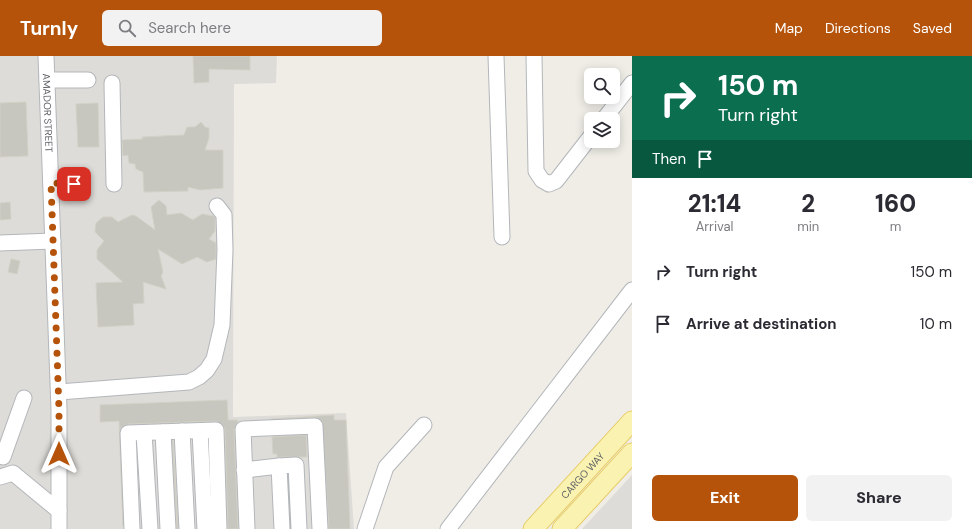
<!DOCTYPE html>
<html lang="en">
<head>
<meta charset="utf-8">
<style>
	body { margin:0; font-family:"DM Sans",sans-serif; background:#f2f2f3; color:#2b2b33; height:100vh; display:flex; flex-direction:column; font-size:15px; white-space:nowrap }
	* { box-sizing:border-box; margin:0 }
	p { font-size:13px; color:#7c7c81 }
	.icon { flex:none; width:22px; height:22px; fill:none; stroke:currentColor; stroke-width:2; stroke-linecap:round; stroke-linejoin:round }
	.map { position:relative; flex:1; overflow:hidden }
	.side { display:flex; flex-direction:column; background:#fff; width:340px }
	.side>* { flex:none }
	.guide { background:#0b6e4f; color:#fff; overflow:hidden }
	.controls { position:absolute; left:584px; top:12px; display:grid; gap:8px }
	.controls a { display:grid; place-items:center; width:36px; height:36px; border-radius:6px; background:#fff; box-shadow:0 2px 10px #0003; font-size:20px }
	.pin { position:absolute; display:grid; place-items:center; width:34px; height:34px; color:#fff; margin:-17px; border-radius:8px; box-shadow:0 2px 6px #0006 }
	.me { position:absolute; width:44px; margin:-22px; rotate:0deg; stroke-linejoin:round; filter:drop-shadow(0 0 3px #0008) }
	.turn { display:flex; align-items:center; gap:14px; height:84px; padding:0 20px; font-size:18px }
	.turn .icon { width:52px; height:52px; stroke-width:2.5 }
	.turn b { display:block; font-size:28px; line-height:34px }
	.then { display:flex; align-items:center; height:38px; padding:0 20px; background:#0003; gap:8px; font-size:15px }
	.eta { display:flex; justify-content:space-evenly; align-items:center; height:68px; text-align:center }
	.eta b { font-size:24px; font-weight:800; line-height:28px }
	.action { display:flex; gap:8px; margin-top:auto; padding:8px 20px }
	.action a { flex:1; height:46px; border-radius:6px; background:#b45309; color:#fff; font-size:16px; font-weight:800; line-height:46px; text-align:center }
	.action a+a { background:#f2f2f3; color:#2b2b33 }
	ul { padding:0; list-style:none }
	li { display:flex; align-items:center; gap:12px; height:52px; padding:0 20px }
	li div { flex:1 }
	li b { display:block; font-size:15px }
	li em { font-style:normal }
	header { display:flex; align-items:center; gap:24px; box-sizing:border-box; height:56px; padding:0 20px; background:#b45309; color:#fff }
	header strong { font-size:19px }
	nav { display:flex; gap:22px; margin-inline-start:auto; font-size:14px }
	.search { width:280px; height:36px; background:#f2f2f3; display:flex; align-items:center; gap:10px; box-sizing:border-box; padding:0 14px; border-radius:6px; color:#7c7c81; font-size:15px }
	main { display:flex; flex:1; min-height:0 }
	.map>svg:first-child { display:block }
</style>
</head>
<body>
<header>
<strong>Turnly</strong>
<div class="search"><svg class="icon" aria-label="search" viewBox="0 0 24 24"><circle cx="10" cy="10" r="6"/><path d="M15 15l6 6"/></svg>Search here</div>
<nav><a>Map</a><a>Directions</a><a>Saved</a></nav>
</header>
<main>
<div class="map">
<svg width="632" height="473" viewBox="0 0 632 473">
	<rect width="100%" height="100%" fill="#efede6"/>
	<path fill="#dedcd8" d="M0 0H277L276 27 234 28 233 361 346 357 354 473H0Z
		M632 419V473H582Z"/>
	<path fill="#c7c7c0" stroke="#d3d0c5" d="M193 0H250V14L209 13V26L194 27Z
		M26 46 28 100 0 101V47Z
		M98 47 99 91H78L76 48Z
		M201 66 205 71 209 72V82L205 94H223V132L200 134 188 131V135L144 136 143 116 136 113 135 108 129 107 128 99 123 100 122 84 143 83 142 81 184 79 187 71H195Z
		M159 144 166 150 167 159 181 157 193 164 202 158 213 160 215 162V175L209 183 216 187V203L207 206 197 201 182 208 158 193 163 216 161 220 166 233 143 226 144 247 133 248 134 269 98 271 96 227 123 226 97 203V194L104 185 95 176 96 167 103 161H112L118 166 132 159 136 160 155 174 151 151Z
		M10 146 11 163 0 164V147Z
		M11 203 20 205 17 218 8 216Z
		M227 344 228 364H238L234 373 238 473H228L225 374 223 369 216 365 128 368 120 372 123 470 119 365 100 366V349Z
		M334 359V364H346L350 473H329L322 365 315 361 271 363Z
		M306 379 307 401H277V398H273L272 381Z
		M172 384H173L178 473H177Z"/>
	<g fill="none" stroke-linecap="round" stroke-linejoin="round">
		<defs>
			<g id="minor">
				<path id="s1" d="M46 0 59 354V473"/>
				<path d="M496 0 502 181"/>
				<path d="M534 0 536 115 542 124 549 128 556 125 591 80"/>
				<path d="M47 24H88"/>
				<path d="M112 27 114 128"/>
				<path d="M604 63 632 27"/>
				<path d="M51 127 73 128"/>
				<path d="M0 187 53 185"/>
				<path d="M59 336 189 326 199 321 207 314 214 303 222 269 225 194 224 159 217 150"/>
				<path d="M182 375 187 473"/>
				<path d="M200 375 205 473"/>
				<path d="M163 376 168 473"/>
				<path d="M144 377 150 473"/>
				<path d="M3 401 24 342"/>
				<path d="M244 414 279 410"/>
				<path d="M0 421 13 417 59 455"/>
				<path d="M132 473 128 377 216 374 219 473"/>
				<path d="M247 473 243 373 315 370 320 473"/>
				<path d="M282 473 279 410 296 409 299 473"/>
				<path d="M365 473 386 411 424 369"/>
				<path d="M448 473 632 234"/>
			</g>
			<g id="major">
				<path id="s2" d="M533 473 632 365"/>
				<path d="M562 473 632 397"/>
			</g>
		</defs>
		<use href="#minor" stroke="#b3b6ba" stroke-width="17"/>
		<use href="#major" stroke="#e8cc66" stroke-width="21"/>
		<use href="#minor" stroke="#fff" stroke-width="15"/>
		<use href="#major" stroke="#f9f2b0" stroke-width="19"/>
	</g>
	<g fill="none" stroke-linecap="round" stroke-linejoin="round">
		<path stroke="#b45309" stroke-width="7" stroke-dasharray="0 12.6" d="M59 398V354L51 127 74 128"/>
	</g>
	<g text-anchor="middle" stroke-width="3" stroke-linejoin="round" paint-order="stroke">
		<g font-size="10" fill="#5e6165" stroke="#fff">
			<text dy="4" stroke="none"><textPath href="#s1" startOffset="57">AMADOR STREET</textPath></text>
			<text dy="4" stroke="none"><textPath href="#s2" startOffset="73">CARGO WAY</textPath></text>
		</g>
	</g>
</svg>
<div class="controls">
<a><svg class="icon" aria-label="search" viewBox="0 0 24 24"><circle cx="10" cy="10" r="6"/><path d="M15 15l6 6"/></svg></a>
<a><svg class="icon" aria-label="layers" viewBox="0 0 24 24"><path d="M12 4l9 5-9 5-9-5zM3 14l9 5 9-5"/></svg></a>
</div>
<div class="pin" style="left:74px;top:128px;background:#d93025"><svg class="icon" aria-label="arrive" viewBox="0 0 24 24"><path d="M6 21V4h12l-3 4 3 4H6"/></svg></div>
<svg class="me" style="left:59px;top:398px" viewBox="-20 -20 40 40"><path d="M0-17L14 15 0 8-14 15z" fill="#b45309" stroke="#fff" stroke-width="4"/></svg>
</div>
<section class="side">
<div class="guide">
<div class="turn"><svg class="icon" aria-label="right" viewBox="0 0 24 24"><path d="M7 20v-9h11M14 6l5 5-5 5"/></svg><div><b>150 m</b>Turn right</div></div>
<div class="then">Then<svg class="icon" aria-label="arrive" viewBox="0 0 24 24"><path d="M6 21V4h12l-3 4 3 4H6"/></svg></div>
</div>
<div class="eta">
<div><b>21:14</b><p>Arrival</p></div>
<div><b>2</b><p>min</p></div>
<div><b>160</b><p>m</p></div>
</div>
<ul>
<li><svg class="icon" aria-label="right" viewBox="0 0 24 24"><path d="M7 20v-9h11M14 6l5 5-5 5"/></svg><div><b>Turn right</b></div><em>150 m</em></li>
<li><svg class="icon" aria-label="arrive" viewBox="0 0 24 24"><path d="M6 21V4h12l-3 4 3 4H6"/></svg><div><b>Arrive at destination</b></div><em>10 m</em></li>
</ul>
<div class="action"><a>Exit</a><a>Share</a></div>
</section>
</main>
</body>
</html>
